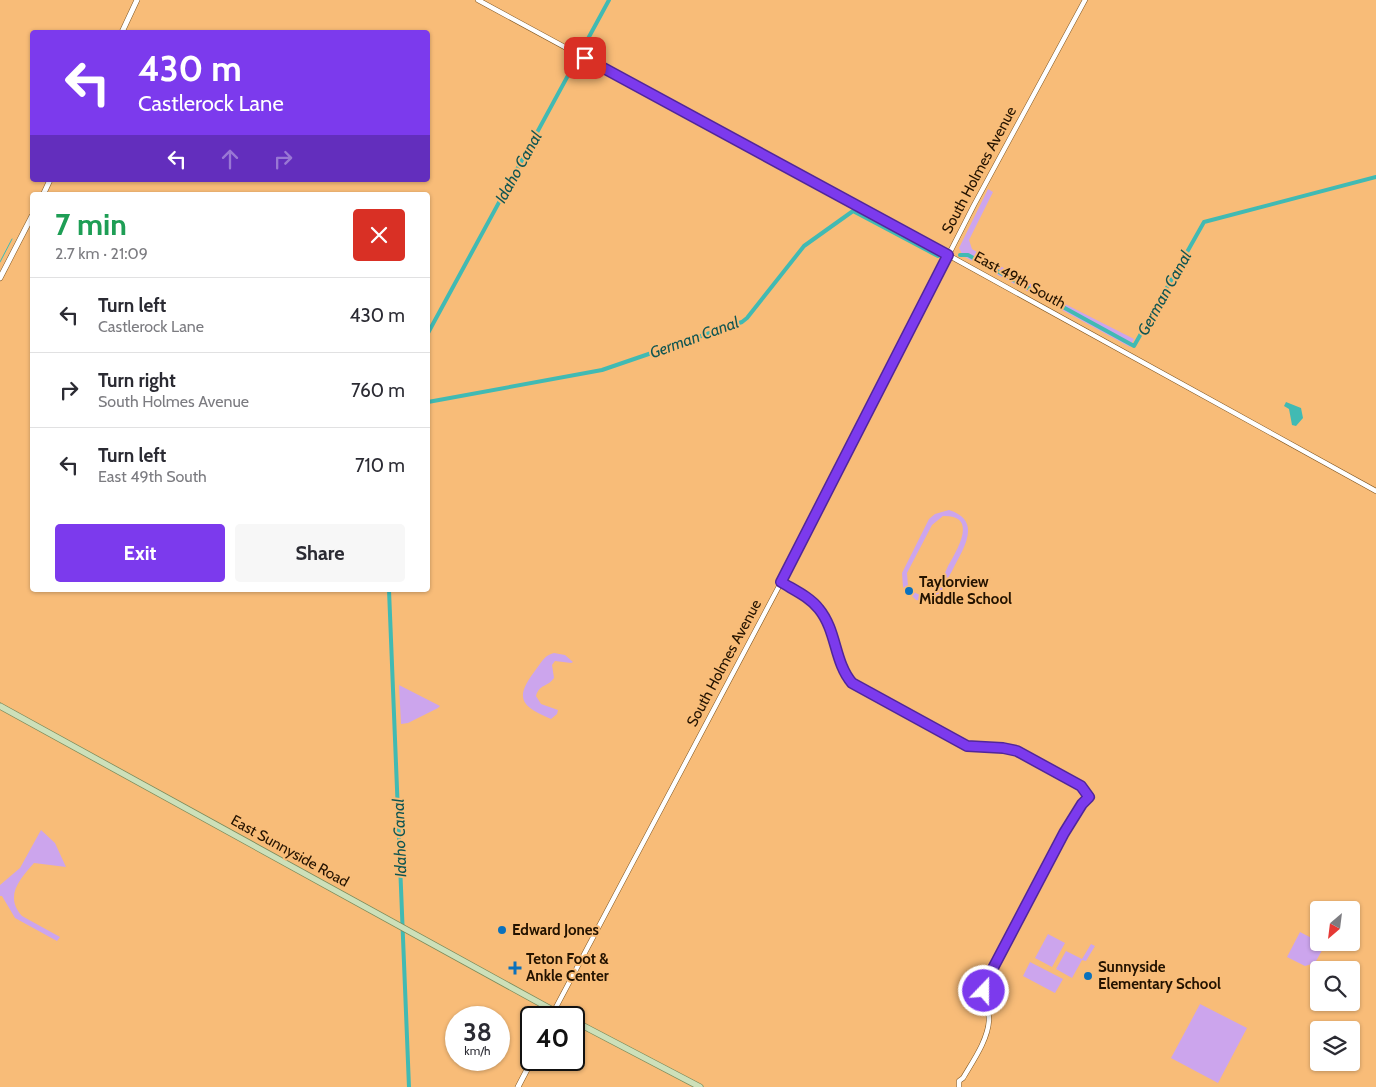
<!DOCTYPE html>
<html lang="en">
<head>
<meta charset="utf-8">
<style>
	body { margin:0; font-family:Cabin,sans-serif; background:#f7f7f7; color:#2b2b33; height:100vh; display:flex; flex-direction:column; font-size:19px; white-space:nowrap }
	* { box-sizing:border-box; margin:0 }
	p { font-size:16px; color:#7c7c81 }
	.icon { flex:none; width:28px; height:28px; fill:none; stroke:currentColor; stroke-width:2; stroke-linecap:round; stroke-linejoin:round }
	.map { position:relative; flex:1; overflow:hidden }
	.drawer { position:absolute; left:30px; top:192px; width:400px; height:400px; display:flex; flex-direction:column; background:#fff; border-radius:5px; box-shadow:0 1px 4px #0004 }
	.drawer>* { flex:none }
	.guide { position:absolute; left:30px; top:30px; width:400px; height:152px; border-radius:5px; box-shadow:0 1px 4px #0004; background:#7c3aed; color:#fff; overflow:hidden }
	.needle { width:32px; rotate:208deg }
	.buttons { position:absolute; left:1310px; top:901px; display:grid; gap:10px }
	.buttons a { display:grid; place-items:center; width:50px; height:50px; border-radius:5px; background:#fff; box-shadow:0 1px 4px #0004; font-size:25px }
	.speed { position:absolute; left:445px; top:1006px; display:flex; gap:10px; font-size:25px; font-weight:700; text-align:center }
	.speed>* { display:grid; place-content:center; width:65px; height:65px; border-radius:50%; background:#fff; box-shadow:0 1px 4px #0004; line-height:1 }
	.speed small { font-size:12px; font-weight:400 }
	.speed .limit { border:2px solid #111; border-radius:8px; background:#fff; color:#111 }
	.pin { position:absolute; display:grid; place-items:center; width:42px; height:42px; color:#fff; margin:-21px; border-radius:10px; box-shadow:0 2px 8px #0006 }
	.me { position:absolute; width:55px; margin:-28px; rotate:22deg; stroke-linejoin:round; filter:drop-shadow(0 0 4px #0008) }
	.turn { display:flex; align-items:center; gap:18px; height:105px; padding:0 25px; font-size:22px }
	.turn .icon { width:65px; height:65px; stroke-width:2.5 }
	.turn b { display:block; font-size:35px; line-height:42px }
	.lanes { display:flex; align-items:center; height:48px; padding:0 25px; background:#0003; justify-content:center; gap:25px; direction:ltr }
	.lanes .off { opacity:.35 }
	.round { display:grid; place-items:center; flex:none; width:52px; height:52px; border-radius:5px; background:#f7f7f7 }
	.head { display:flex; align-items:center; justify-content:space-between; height:85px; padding:0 25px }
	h1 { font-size:30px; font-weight:700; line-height:38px; color:#1e9e55 }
	.primary-button { display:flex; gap:10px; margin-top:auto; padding:10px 25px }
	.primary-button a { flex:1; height:58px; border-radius:5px; background:#7c3aed; color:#fff; font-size:20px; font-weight:700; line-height:58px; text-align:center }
	.primary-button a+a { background:#f7f7f7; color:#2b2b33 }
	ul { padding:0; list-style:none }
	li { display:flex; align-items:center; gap:15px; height:75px; padding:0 25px; border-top:1px solid #e1e1e2 }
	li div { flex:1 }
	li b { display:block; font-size:19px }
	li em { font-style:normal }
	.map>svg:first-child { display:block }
</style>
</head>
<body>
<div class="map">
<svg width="1376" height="1087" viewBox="0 0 1376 1087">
	<rect width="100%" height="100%" fill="#f8bc78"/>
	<path fill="#cca5ed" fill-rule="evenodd" d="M988 189 993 192 969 240 972 249 1061 302 1134 339 1130 347 963 256 959 248Z
		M949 510C984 521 962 550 952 571 947 579 943 592 935 597 929 601 923 601 916 600L903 587 902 573 929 519 935 514ZM943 516C979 515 957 550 948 566 944 575 940 588 932 593 923 598 914 594 908 586L907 573 932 525Z
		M554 653 565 655 573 662 571 663 555 661 552 665 554 678C548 687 539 684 536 696L541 704 558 710 557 714 551 719C518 705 515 697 537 668 542 661 545 655 554 653Z
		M399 685 440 706 438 708 408 723 401 724Z
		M41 830 55 843 66 867 34 863C20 879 4 896 22 916L60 937 57 941 15 918 2 896H0V885L20 868Z
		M1300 932 1325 945 1315 963 1305 966 1287 957Z
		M1048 934 1065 943 1052 967 1035 958Z
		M1091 944 1095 946 1086 961 1082 960 1072 978 1056 969 1066 951 1082 959Z
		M1030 962 1063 979 1055 993 1023 976Z
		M1200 1004 1247 1028 1218 1083 1171 1058Z"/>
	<path fill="#41bab3" d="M1286 402 1301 408 1303 418 1296 426 1292 425 1289 409 1284 406Z"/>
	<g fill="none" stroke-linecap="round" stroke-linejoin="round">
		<path stroke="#41bab3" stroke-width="1" d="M0 262 12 239"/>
		<path stroke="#41bab3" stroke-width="4" d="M960 255H968L1134 346 1204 222 1376 177
			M428 333 609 0
			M428 402 602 370 742 322 747 318 804 246 853 211 938 256
			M389 590 409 1087"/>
		<defs>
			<path id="tertiary" d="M478 0 948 255 1376 491
				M781 582C794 590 810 597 819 609 837 631 834 662 852 683L967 746 1003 748 1017 751 1081 786 1089 797 1082 804 1064 833 985 984C982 995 989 1008 989 1020 988 1040 973 1061 963 1078L959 1081V1087
				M554 1011 795 556 974 205 1085 0"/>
			<path id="secondary" d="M122 32 137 0
				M43 195 50 180
				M0 278 32 216
				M551 1018 554 1011
				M518 1087 532 1060"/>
			<path id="primary" d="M0 706 567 1018
				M574 1021 700 1087"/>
		</defs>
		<use href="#tertiary" stroke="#7e541f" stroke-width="5.5"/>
		<use href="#secondary" stroke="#7e541f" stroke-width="6"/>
		<use href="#primary" stroke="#7c8b5a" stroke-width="7"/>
		<use href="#tertiary" stroke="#fff" stroke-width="4.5"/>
		<use href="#secondary" stroke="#fff" stroke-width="5"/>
		<use href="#primary" stroke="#cde0b9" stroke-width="5.5"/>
	</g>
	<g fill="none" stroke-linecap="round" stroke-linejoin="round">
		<defs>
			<path id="route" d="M585 58 948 255 781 582C794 590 810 597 819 609 837 631 834 662 852 683L967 746 1003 748 1017 751 1081 786 1089 797 1082 804 1064 833 991 972 984 991"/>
		</defs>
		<use href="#route" stroke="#51269a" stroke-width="12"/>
		<use href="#route" stroke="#7c3aed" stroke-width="9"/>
	</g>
	<g fill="#0b71bc" stroke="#f8bc78" stroke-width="2">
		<circle cx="909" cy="591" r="5"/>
		<circle cx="502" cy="930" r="5"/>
		<path d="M512.5 960.5h5v5h5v5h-5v5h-5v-5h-5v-5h5z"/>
		<circle cx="1088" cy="976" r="5"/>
	</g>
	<g text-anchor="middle" stroke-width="4" stroke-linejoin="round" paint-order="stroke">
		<g font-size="15" fill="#241300" stroke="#f8bc78">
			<text transform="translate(979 170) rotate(-62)" y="5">South Holmes Avenue</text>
			<text transform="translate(1020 280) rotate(29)" y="5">East 49th South</text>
			<text transform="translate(724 663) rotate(-62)" y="5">South Holmes Avenue</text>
			<text transform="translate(290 851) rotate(29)" y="5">East Sunnyside Road</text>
		</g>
		<g font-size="15" font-weight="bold" fill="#241300" stroke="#f8bc78" text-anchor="start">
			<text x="919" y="587">Taylorview<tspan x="919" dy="17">Middle School</tspan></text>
			<text x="512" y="935">Edward Jones</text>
			<text x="526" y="964">Teton Foot &amp;<tspan x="526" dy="17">Ankle Center</tspan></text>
			<text x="1098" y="972">Sunnyside<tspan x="1098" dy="17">Elementary School</tspan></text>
		</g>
		<g font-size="16" font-style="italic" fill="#105551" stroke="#f8bc78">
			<text transform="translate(518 167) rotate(-61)" y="6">Idaho Canal</text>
			<text transform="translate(1164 293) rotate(-61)" y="6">German Canal</text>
			<text transform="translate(694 337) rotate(-20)" y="6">German Canal</text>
			<text transform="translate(399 838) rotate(-92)" y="6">Idaho Canal</text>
		</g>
	</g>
</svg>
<div class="buttons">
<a><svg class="needle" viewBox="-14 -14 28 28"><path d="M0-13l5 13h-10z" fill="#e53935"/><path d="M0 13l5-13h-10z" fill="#7c7c81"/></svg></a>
<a><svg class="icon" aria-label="search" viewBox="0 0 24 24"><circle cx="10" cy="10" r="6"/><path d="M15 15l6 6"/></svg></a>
<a><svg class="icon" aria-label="layers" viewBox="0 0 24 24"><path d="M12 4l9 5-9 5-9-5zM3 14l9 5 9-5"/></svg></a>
</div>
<div class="speed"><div>38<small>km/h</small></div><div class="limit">40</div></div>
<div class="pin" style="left:585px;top:58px;background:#d93025"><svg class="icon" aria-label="arrive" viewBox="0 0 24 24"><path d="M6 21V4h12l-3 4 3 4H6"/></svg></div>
<svg class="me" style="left:984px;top:991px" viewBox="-20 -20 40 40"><circle r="17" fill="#7c3aed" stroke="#fff" stroke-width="3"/><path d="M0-11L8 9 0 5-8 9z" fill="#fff"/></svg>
<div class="guide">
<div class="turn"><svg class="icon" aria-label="left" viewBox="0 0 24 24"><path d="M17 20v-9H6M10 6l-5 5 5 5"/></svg><div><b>430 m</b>Castlerock Lane</div></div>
<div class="lanes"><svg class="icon" aria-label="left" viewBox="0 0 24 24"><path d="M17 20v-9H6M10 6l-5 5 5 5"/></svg><svg class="icon off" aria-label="ahead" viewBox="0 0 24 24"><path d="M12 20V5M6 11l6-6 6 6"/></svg><svg class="icon off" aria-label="right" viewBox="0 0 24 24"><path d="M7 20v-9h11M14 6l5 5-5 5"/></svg></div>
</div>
<section class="drawer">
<div class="head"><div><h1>7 min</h1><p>2.7 km · 21:09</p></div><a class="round" style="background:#d93025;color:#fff"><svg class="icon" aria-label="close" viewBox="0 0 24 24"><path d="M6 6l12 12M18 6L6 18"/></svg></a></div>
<ul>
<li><svg class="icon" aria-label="left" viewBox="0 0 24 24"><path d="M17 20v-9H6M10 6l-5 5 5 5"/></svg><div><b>Turn left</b><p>Castlerock Lane</p></div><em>430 m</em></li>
<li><svg class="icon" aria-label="right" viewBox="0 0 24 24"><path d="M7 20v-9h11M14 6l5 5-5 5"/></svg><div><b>Turn right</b><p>South Holmes Avenue</p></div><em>760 m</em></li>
<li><svg class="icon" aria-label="left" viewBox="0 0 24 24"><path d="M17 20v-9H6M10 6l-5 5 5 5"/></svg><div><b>Turn left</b><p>East 49th South</p></div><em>710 m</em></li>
</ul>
<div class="primary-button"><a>Exit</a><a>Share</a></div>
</section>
</div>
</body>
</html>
